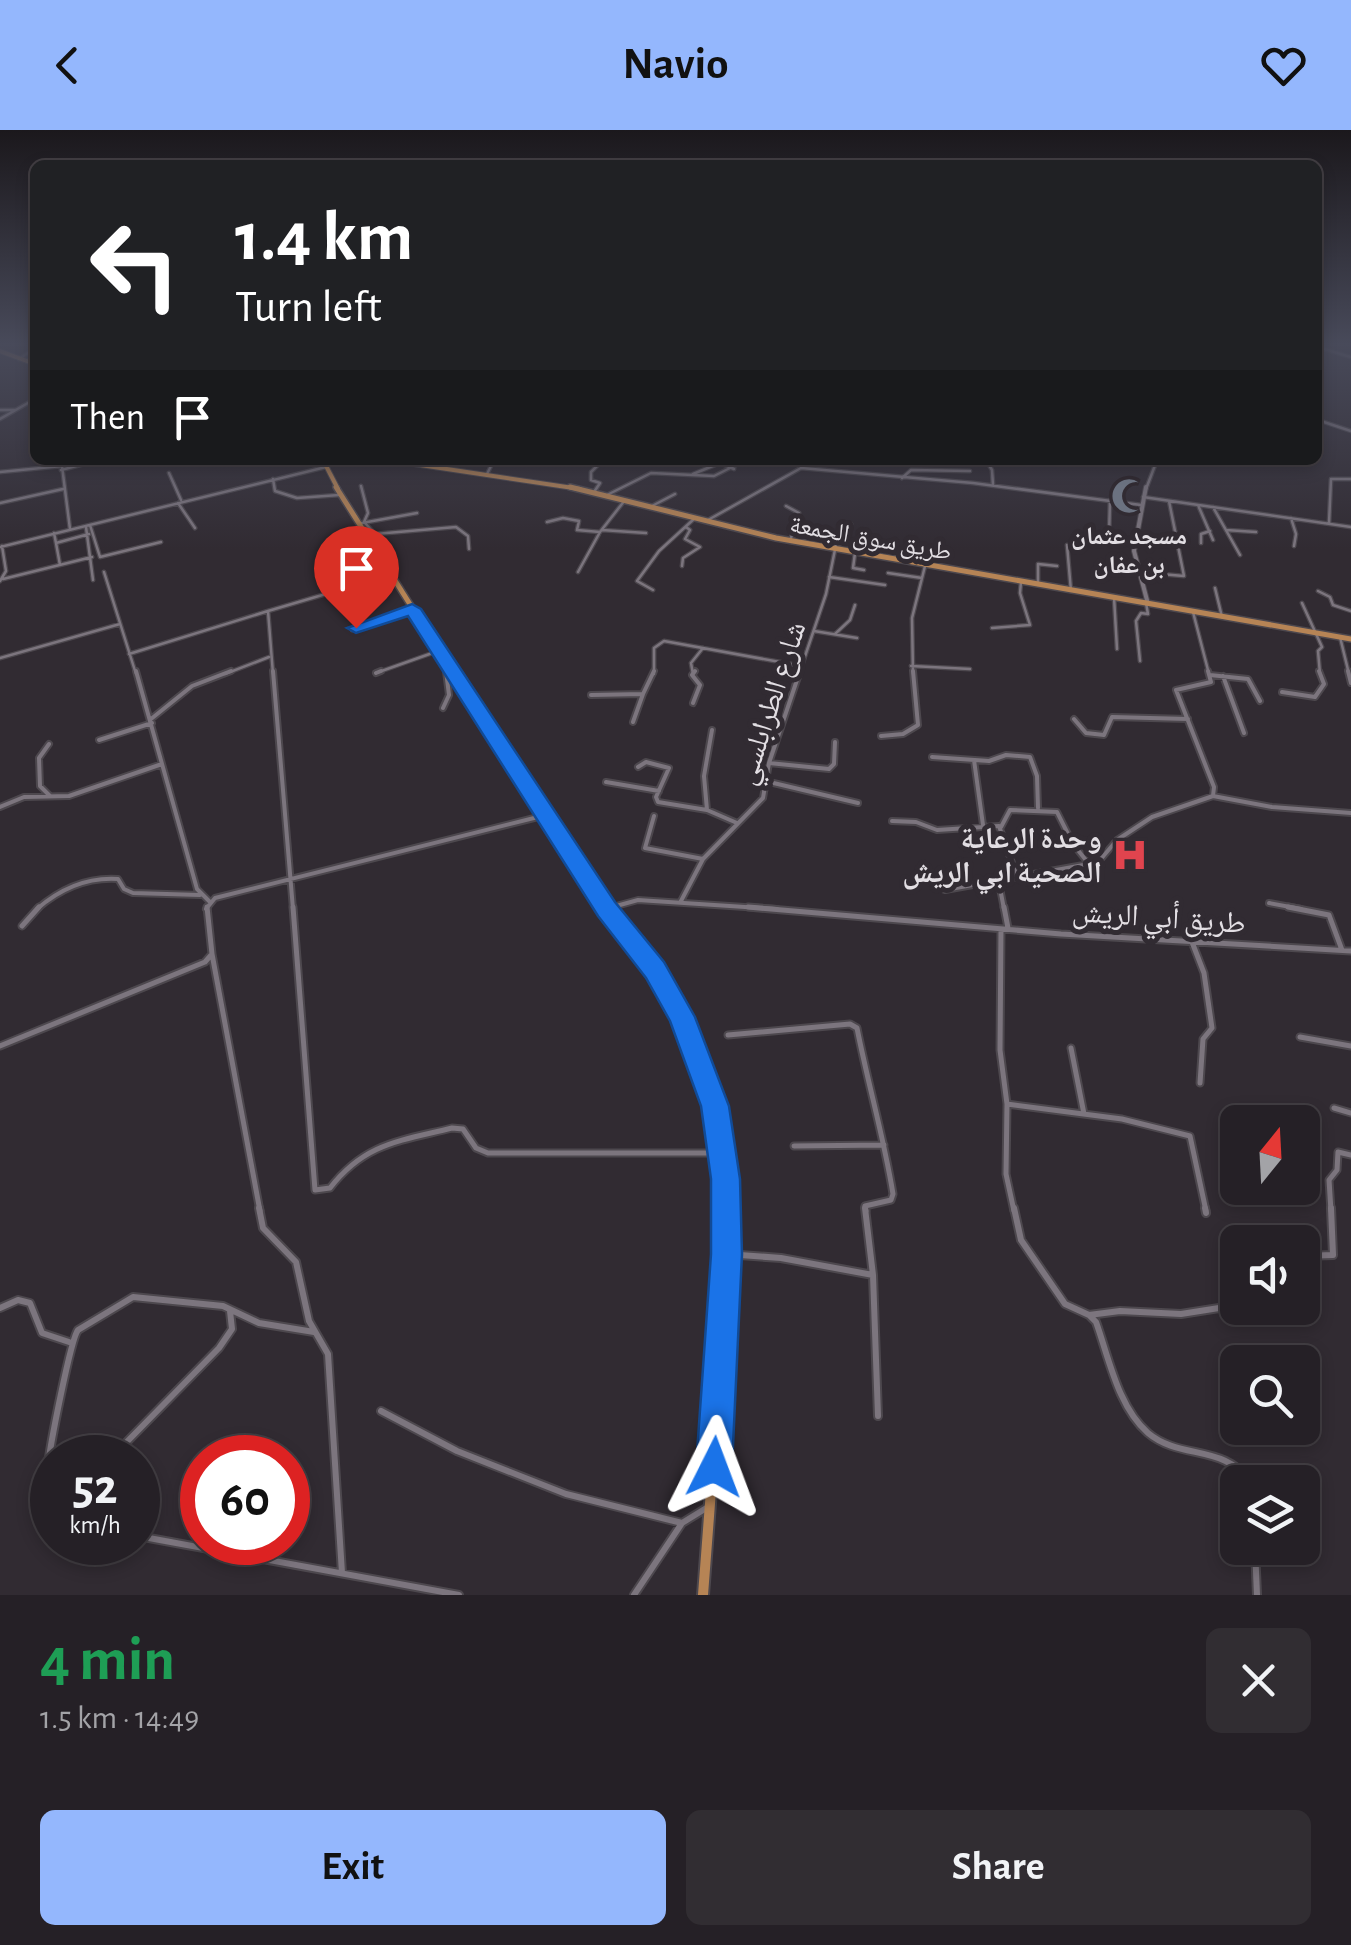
<!DOCTYPE html>
<html lang="en">
<head>
<meta charset="utf-8">
<style>
	body { margin:0; font-family:"Alegreya Sans","Noto Naskh Arabic",sans-serif; background:#312d32; color:#f1f3f6; height:100vh; display:flex; flex-direction:column; font-size:38px; white-space:nowrap }
	* { box-sizing:border-box; margin:0 }
	p { font-size:32px; color:#a3a3a7 }
	.icon { flex:none; width:55px; height:55px; fill:none; stroke:currentColor; stroke-width:2; stroke-linecap:round; stroke-linejoin:round }
	.map { position:relative; height:1465px; overflow:hidden }
	.panel { display:flex; flex-direction:column; background:#252026; flex:1 }
	.panel>* { flex:none }
	.top-card { position:absolute; left:30px; top:30px; width:1292px; height:305px; border-radius:15px; box-shadow:0 5px 15px #0003,0 0 0 2px #423e43; background:#202124; color:#fff; overflow:hidden }
	.needle { width:65px; rotate:18deg }
	.tools { position:absolute; left:1220px; top:975px; display:grid; gap:20px }
	.tools a { display:grid; place-items:center; width:100px; height:100px; border-radius:15px; background:#252026; box-shadow:0 5px 15px #0003,0 0 0 2px #423e43; font-size:50px }
	.speed { position:absolute; left:30px; top:1305px; display:flex; gap:20px; font-size:50px; font-weight:700; text-align:center }
	.speed>* { display:grid; place-content:center; width:130px; height:130px; border-radius:50%; background:#252026; box-shadow:0 5px 15px #0003,0 0 0 2px #423e43; line-height:1 }
	.speed small { font-size:25px; font-weight:400 }
	.speed .limit { border:15px solid #d22; background:#fff; color:#111 }
	.pin { position:absolute; display:grid; place-items:center; width:85px; height:85px; color:#fff; margin:-102px -42px; border-radius:50% 50% 50% 0; rotate:-45deg; box-shadow:0 0 10px #0007 }
	.pin .icon { rotate:45deg }
	.me { position:absolute; width:110px; margin:-55px; rotate:3deg; stroke-linejoin:round; filter:drop-shadow(0 0 8px #0008) }
	.turn { display:flex; align-items:center; gap:35px; height:210px; padding:0 40px; font-size:45px }
	.turn .icon { width:130px; height:130px; stroke-width:2.5 }
	.turn b { display:block; font-size:70px; line-height:85px }
	.then { display:flex; align-items:center; height:95px; padding:0 40px; background:#0003; gap:20px; font-size:38px }
	.round { display:grid; place-items:center; flex:none; width:105px; height:105px; border-radius:15px; background:#312d32 }
	.summary { display:flex; align-items:center; justify-content:space-between; height:170px; padding:0 40px }
	h1 { font-size:60px; font-weight:700; line-height:75px; color:#1e9e55 }
	.cta { display:flex; gap:20px; margin-top:auto; padding:20px 40px }
	.cta a { flex:1; height:115px; border-radius:15px; background:#94b7fd; color:#111; font-size:40px; font-weight:700; line-height:115px; text-align:center }
	.cta a+a { background:#312d32; color:#f1f3f6 }
	header { display:flex; justify-content:space-between; align-items:center; height:130px; padding:0 40px; background:#94b7fd; color:#111; font-size:45px; font-weight:700 }
	.map>svg:first-child { display:block }
</style>
</head>
<body>
<header><svg class="icon" aria-label="back" viewBox="0 0 24 24"><path d="M15 5l-7 7 7 7"/></svg>Navio<svg class="icon" aria-label="heart" viewBox="0 0 24 24"><path d="M12 20l-8-8c-3-5 5-10 8-4 3-6 11-1 8 4z"/></svg></header>
<div class="map">
<svg width="1351" height="1465" viewBox="0 0 1351 1465">
	<rect width="100%" height="100%" fill="#312b32"/>
	<g fill="none" stroke-linecap="round" stroke-linejoin="round">
		<defs>
			<path id="minor-far3" d="M1318 217 1351 227
				M19 229 35 218
				M0 280H15
				M0 289 35 269
				M1318 290 1351 301
				M986 330 992 340 993 355
				M1076 330 1155 334
				M62 336 70 399
				M61 340 99 330
				M0 342 62 336 70 330
				M169 343 181 370
				M487 344 494 330
				M693 344 720 333 734 339
				M902 348 911 340 970 341
				M273 349 275 361 297 368 339 365
				M361 356 368 383 364 392 375 404 456 397 468 406 469 419
				M594 362 600 353 591 350V342L597 336
				M607 365 651 343 714 346 746 330
				M1143 367 1351 397
				M1110 370 1109 407 1136 413
				M0 373 63 359
				M178 373 195 398
				M1198 375 1213 410
				M652 376 675 364
				M786 376 799 383 790 411
				M1213 377 1240 425
				M1291 388 1296 404 1294 416
				M708 390 801 338 973 353 1141 375
				M547 392 563 388 579 391 577 400 600 402
				M362 393 417 383
				M1329 393 1331 349H1351
				M90 395 100 427 161 412
				M86 397 93 450
				M602 400 646 403
				M1226 400 1256 402
				M54 403 56 413 89 404
				M56 413 60 435
				M1201 413V404L1210 401
				M1067 415 1071 461
				M0 417 326 337
				M855 423 853 438 864 440
				M682 436 683 428 700 417 685 409 690 400 686 397
				M104 442 136 544
				M578 442 600 402 625 370
				M1137 442 1184 446 1169 371
				M888 443 922 448
				M829 447 885 455
				M3 449 92 427
				M0 451 6 441 2 416
				M1038 455V434L1057 436
				M1215 458 1222 487
				M653 460 637 451 659 421 695 388
				M1318 461 1330 467 1333 475 1351 481
				M1114 467 1117 519
				M1302 473 1322 517 1318 521 1320 544
				M268 481 380 448 382 444 356 402 360 397
				M1193 482 1209 544
				M992 498 1030 495 1020 463 1021 452
				M352 500 412 479
				M814 501 857 508
				M835 504 850 490 855 475
				M1340 507 1349 544
				M129 524 268 481 273 544
				M0 528 120 494
				M1140 531 1136 491 1141 483 1148 484 1146 473
				M911 536 970 539
				M376 543 438 521
				M225 544 269 527
				M446 544 452 539
				M654 544V518L664 511 802 536
				M693 544 691 533 703 518
				M799 544 826 464 840 395 851 394
				M913 544 912 488 925 436"/>
			<path id="minor-far2" d="M136 541 197 759 210 772
				M273 541 293 779
				M1208 541 1211 552 1176 560 1214 657 1213 666
				M1348 541 1351 553
				M376 543 381 541
				M1210 545 1248 549 1260 571
				M1223 546 1244 603
				M1282 562 1315 567 1324 554 1319 541
				M591 565 643 564 654 541
				M693 573 700 555 692 545 695 541
				M443 578 449 565 446 541
				M151 589 192 556 231 541
				M1074 589 1086 603 1104 605 1112 587 1188 589
				M633 592 643 564
				M881 606 903 604 918 595 913 541
				M99 610 152 593
				M49 614 39 628 40 656 50 666
				M932 627 989 631 1006 625 1030 627 1037 646 1038 678
				M974 630 983 695
				M769 633 829 639 834 634 835 612
				M638 637 646 632 669 638 656 667 658 672 707 680 737 693
				M765 651 858 673
				M606 652 659 661
				M0 677 24 667 69 666 162 634
				M707 680 704 646 712 600
				M654 686 645 718 703 729
				M892 691 916 692 937 700 999 696 1017 747
				M1001 697 1010 680 1057 682 1073 714 1089 734
				M931 744 936 757 945 760 1089 734 1100 730 1117 710 1152 687 1213 666 1272 677 1351 683
				M999 753 1004 779
				M681 771 703 729 763 668 769 633 800 541
				M1269 773 1301 779
				M609 778 638 770 777 779
				M37 779C60 759 87 747 118 749L124 759 133 763 200 765
				M206 779 215 768 546 685"/>
			<path id="minor-far1" d="M293 777 315 1060 330 1058C365 1013 400 1011 452 998L463 999 476 1018 488 1023H723
				M748 777 1061 804 1351 821
				M1004 777 1008 798
				M1288 777 1329 785 1342 820
				M609 778 613 777
				M22 796 39 777
				M1001 799 1000 920 1007 974 1006 1044 1014 1081
				M1192 812 1204 843 1212 898 1203 909 1200 953
				M212 824 260 1081
				M728 905 850 894 857 898C868 954 884 1008 893 1064L891 1070 865 1076 866 1081
				M1300 907 1351 916
				M0 916 205 832 212 824 207 777
				M1071 918 1084 984
				M1007 974 1122 989 1190 1006 1206 1081
				M1334 978 1351 983
				M794 1016 884 1015
				M1331 1081 1329 1050 1337 1040 1338 1022 1351 1025"/>
			<path id="minor" d="M259 1078 263 1098 296 1132 309 1191 328 1224 342 1443
				M865 1078 873 1145
				M1014 1078 1021 1110 1065 1174 1089 1185 1120 1181 1181 1184 1238 1175
				M1205 1078 1206 1083
				M726 1124 781 1128 873 1145 878 1286
				M1302 1126 1333 1125 1331 1078
				M0 1178 18 1170 30 1173 42 1203 69 1212
				M1089 1185 1096 1192C1109 1228 1118 1277 1148 1303 1180 1330 1225 1314 1250 1352
				M381 1281 457 1321 566 1364 682 1393
				M111 1328 219 1218 232 1199 230 1181
				M52 1376C50 1363 48 1350 48 1337 49 1320 71 1208 78 1200L133 1167 223 1176 259 1193 314 1202
				M138 1406 459 1465
				M1255 1418 1257 1465
				M634 1465 682 1393 708 1377"/>
			<path id="secondary-far1" d="M1146 359 1157 330"/>
			<path id="secondary" d="M1146 357 1134 421 1148 474"/>
			<path id="primary-far4" d="M0 221 35 234
				M323 330 338 359
				M387 330 580 359"/>
			<path id="primary-far3" d="M336 357 454 544
				M570 357 776 408 1351 509"/>
			<path id="primary-far2" d="M453 541 606 779"/>
			<path id="primary-far1" d="M605 777C685 887 718 941 724 1081"/>
			<path id="primary" d="M703 1465 715 1308 724 1078"/>
		</defs>
		<use href="#minor-far3" stroke="#4d484e" stroke-width="5"/>
		<use href="#minor-far2" stroke="#4d484e" stroke-width="8"/>
		<use href="#minor-far1" stroke="#4d484e" stroke-width="9"/>
		<use href="#minor" stroke="#4d484e" stroke-width="10"/>
		<use href="#secondary-far1" stroke="#4d484e" stroke-width="5"/>
		<use href="#secondary" stroke="#4d484e" stroke-width="6"/>
		<use href="#primary-far4" stroke="#4d484e" stroke-width="6"/>
		<use href="#primary-far3" stroke="#4d484e" stroke-width="8"/>
		<use href="#primary-far2" stroke="#4d484e" stroke-width="10"/>
		<use href="#primary-far1" stroke="#4d484e" stroke-width="11"/>
		<use href="#primary" stroke="#4d484e" stroke-width="14"/>
		<use href="#minor-far3" stroke="#7c757e" stroke-width="2.5"/>
		<use href="#minor-far2" stroke="#7c757e" stroke-width="4"/>
		<use href="#minor-far1" stroke="#7c757e" stroke-width="5"/>
		<use href="#minor" stroke="#7c757e" stroke-width="6"/>
		<use href="#secondary-far1" stroke="#7c757e" stroke-width="2.5"/>
		<use href="#secondary" stroke="#7c757e" stroke-width="4"/>
		<use href="#primary-far4" stroke="#b68455" stroke-width="4"/>
		<use href="#primary-far3" stroke="#b68455" stroke-width="5"/>
		<use href="#primary-far2" stroke="#b68455" stroke-width="6"/>
		<use href="#primary-far1" stroke="#b68455" stroke-width="8"/>
		<use href="#primary" stroke="#b68455" stroke-width="10"/>
	</g>
	<linearGradient id="sky" x2="0" y2="1"><stop stop-color="#1b181c"/><stop offset="0.51" stop-color="#484a5a"/><stop offset="1" stop-color="#484a5a" stop-opacity="0"/></linearGradient>
	<rect width="1351" height="419" fill="url(#sky)"/>
	<path fill="#1a73e8" stroke="#114b97" stroke-width="2.5" d="M412 474 421 479 615 772 664 832 695 887 729 976 740 1049 742 1124 732 1337 727 1350 714 1355 702 1350 696 1337 711 1124V1049L701 976 670 891 646 848 598 786 408 486 356 503 347 498Z"/>
	<defs>
		<symbol id="mosque-bare" viewBox="-9 -9 18 18"><path d="M3.5-4.9A6 6 0 1 0 3.5 4.9A5 5 0 1 1 3.5-4.9Z" fill="#6b7280" stroke="#312b32" stroke-width="2.5" paint-order="stroke"/></symbol>
		<symbol id="hospital-bare" viewBox="-9 -9 18 18"><path d="M-5-5h3v3.5h4V-5h3V5h-3V1.5h-4V5h-3Z" fill="#e0444e" stroke="#312b32" stroke-width="2.5" paint-order="stroke"/></symbol>
	</defs>
	<g fill-rule="evenodd">
		<use href="#mosque-bare" x="1104" y="341" width="50" height="50"/>
		<use href="#hospital-bare" x="1105" y="700" width="50" height="50"/>
	</g>
	<g text-anchor="middle" stroke-width="10" stroke-linejoin="round" paint-order="stroke">
		<g font-size="25" font-weight="bold" fill="#e2dee3" stroke="#312b32">
			<text x="1129" y="414">مسجد عثمان<tspan x="1129" dy="29">بن عفان</tspan></text>
		</g>
		<g font-size="25" fill="#e2dee3" stroke="#312b32">
			<text transform="translate(871 407) rotate(10)" y="9">طريق سوق الجمعة</text>
		</g>
		<g font-size="30" fill="#e2dee3" stroke="#312b32">
			<text transform="translate(770 573) rotate(-72)" y="10">شارع الطرابلسي</text>
			<text transform="translate(1159 787) rotate(4)" y="10">طريق أبي الريش</text>
		</g>
		<g font-size="30" font-weight="bold" fill="#e2dee3" stroke="#312b32" text-anchor="end">
			<text x="1102" y="718">وحدة الرعاية<tspan x="1102" dy="34">الصحية ابي الريش</tspan></text>
		</g>
	</g>
</svg>
<div class="tools">
<a><svg class="needle" viewBox="-14 -14 28 28"><path d="M0-13l5 13h-10z" fill="#e53935"/><path d="M0 13l5-13h-10z" fill="#a3a3a7"/></svg></a>
<a><svg class="icon" aria-label="sound" viewBox="0 0 24 24"><path d="M4 9h4l5-4v14l-5-4H4zM17 9q2 3 0 6"/></svg></a>
<a><svg class="icon" aria-label="search" viewBox="0 0 24 24"><circle cx="10" cy="10" r="6"/><path d="M15 15l6 6"/></svg></a>
<a><svg class="icon" aria-label="layers" viewBox="0 0 24 24"><path d="M12 4l9 5-9 5-9-5zM3 14l9 5 9-5"/></svg></a>
</div>
<div class="speed"><div>52<small>km/h</small></div><div class="limit">60</div></div>
<div class="pin" style="left:356px;top:498px;background:#d93025"><svg class="icon" aria-label="arrive" viewBox="0 0 24 24"><path d="M6 21V4h12l-3 4 3 4H6"/></svg></div>
<svg class="me" style="left:714px;top:1337px" viewBox="-20 -20 40 40"><path d="M0-17L14 15 0 8-14 15z" fill="#1a73e8" stroke="#fff" stroke-width="4"/></svg>
<div class="top-card">
<div class="turn"><svg class="icon" aria-label="left" viewBox="0 0 24 24"><path d="M17 20v-9H6M10 6l-5 5 5 5"/></svg><div><b>1.4 km</b>Turn left</div></div>
<div class="then">Then<svg class="icon" aria-label="arrive" viewBox="0 0 24 24"><path d="M6 21V4h12l-3 4 3 4H6"/></svg></div>
</div>
</div>
<section class="panel">
<div class="summary"><div><h1>4 min</h1><p>1.5 km · 14:49</p></div><a class="round"><svg class="icon" aria-label="close" viewBox="0 0 24 24"><path d="M6 6l12 12M18 6L6 18"/></svg></a></div>
<div class="cta"><a>Exit</a><a>Share</a></div>
</section>
</body>
</html>
